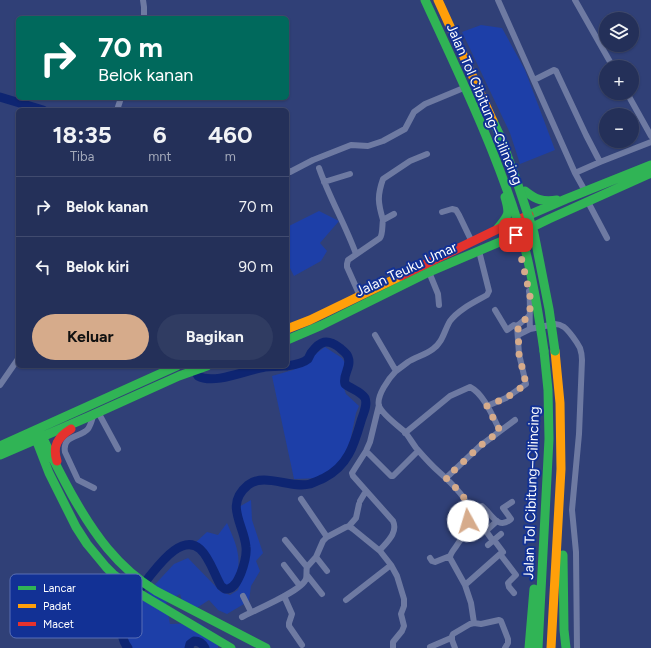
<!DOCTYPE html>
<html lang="id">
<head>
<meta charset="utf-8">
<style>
	body { margin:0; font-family:Figtree,sans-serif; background:#303c62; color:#f1f3f6; height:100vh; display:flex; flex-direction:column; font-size:15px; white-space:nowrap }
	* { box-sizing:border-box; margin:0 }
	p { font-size:13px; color:#a3a9ba }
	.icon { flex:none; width:22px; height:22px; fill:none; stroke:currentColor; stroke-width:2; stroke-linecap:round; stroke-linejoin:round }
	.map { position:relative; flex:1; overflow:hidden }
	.drawer { position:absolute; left:16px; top:108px; width:273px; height:260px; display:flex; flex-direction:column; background:#243059; border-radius:6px; box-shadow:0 1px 3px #0004,0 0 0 1px #414b6f }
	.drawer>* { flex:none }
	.top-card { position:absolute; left:16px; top:16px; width:273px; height:84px; border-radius:6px; box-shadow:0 1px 3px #0004,0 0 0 1px #414b6f; background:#00695c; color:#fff; overflow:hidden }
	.controls { position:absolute; left:599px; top:12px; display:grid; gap:8px }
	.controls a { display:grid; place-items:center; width:40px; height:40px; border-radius:50%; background:#243059; box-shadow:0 1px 3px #0004,0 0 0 1px #414b6f; font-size:20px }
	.pin { position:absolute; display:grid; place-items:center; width:34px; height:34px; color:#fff; margin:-17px; border-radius:8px; box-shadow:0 2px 6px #0006 }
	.me { position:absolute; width:44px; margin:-22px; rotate:354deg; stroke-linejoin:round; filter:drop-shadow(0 0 3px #0008) }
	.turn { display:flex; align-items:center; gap:14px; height:84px; padding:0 16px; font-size:18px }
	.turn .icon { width:52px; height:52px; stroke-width:2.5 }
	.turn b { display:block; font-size:28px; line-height:34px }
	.eta { display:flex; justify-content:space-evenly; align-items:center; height:68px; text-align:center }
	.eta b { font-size:24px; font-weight:700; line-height:28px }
	.cta { display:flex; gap:8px; margin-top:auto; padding:8px 16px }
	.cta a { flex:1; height:46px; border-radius:24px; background:#d6ab8b; color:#111; font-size:16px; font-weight:700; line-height:46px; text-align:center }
	.cta a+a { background:#303c62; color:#f1f3f6 }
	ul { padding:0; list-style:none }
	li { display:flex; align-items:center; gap:12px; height:60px; padding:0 16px; border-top:1px solid #414b6f }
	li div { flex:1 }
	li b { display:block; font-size:15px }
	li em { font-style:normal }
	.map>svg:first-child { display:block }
</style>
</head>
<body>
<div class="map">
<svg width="651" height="648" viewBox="0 0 651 648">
	<rect width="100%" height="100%" fill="#304077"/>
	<path fill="#1d3fa8" d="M481 25 502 28 525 70 555 150 520 164 510 133 462 32Z
		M319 211 339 221 320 243 327 251 321 261 294 276 287 262V227Z
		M325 347 342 358 347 366 342 383 346 394 359 406 356 413 350 442 339 465 322 478 294 479 272 376 293 370Z
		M251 500 252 520 263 553 256 561 260 571 251 586 249 601 227 614 218 610 209 600 189 613 183 605 180 594 166 603 170 624 199 623 218 636V648H209C201 641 192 640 185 648H129L128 646V626L148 592 174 564 188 558 221 592 230 595 238 590 247 562 237 517 239 507Z
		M227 523C237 546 245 563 231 586L224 587 217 577 207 557 195 543 207 532 218 535Z"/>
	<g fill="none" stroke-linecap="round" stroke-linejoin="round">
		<path stroke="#0e2572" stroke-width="9" d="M0 97 43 110
			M192 366 198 376C214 385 247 370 265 367 271 367 277 366 284 366
			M128 648C118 635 122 620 127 606 134 596 142 587 149 577 159 565 182 533 200 549 210 558 214 574 221 586L225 589H228C235 587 238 580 241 573 244 565 247 556 246 547 244 524 224 505 248 485 264 472 291 489 310 484 315 482 320 480 324 478 348 466 354 445 361 421 363 414 368 405 365 398 361 391 351 389 345 384 342 375 352 367 348 357 347 353 343 351 340 348 327 338 320 341 311 353 310 355 309 357 308 359 302 364 294 365 287 366
			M189 648 190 644 194 641C199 641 203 644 205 648"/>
		<path stroke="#6e7aa2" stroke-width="6" d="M143 0 144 7V18
			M498 0 575 173 585 191
			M575 0 613 67
			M534 80 554 70 556 71 586 135 600 162
			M627 93 651 136
			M117 110 121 98
			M319 168C329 197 345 224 356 254
			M287 169 290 172 313 160 351 145 368 146 383 141 405 129 414 112 425 104 466 87
			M575 173 600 162 651 142
			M324 182 350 174
			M588 202 607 238
			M442 212 452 209 456 210 459 215 472 242
			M383 220C378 203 377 196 383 179L410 161 427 154
			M429 272 438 294 439 305
			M529 291C531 304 529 316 530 329
			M360 296 347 267V264L348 260 380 238C383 234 382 225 383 220L394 214
			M495 310 507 330 514 325 517 326
			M375 335 396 371
			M518 335 530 329 555 324C559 324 561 325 564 327 569 331 577 342 580 348 581 351 582 356 582 360L579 434 572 510 576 552 577 648
			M0 385 18 359
			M379 405 370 442 366 451 352 473 353 476 393 521C398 532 388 541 381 549L380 551 391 565 397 576 404 599V606L401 614 404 626 402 631 393 642V648
			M487 406 506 398 526 384 519 354 517 326 529 316
			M98 412 118 449
			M405 433 450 396 470 387C484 394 493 417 500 431
			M366 451 391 476H393L418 451
			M446 478 480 446 515 420
			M94 488 78 480 65 452C62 435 80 438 88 429 91 425 92 419 94 414
			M301 499 327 537
			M360 501 366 491
			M469 511 482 506C491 513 498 531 511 519L503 508 512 502
			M349 526 356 518 359 504
			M285 540 307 567
			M494 540 503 552 500 554
			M493 541 486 531 497 521
			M488 545 501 534
			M316 557 327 571
			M430 558 432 561 435 562 450 556
			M284 565 300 586
			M307 575 322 594
			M465 585 500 554 516 575 508 583 509 587 514 593
			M243 596 251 612
			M284 596 292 614 289 623V626L302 645
			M346 600 391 565
			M242 617C255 610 302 591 306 579 307 575 306 570 307 567L316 557 323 541 327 537 346 527 349 526 353 529 380 551
			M474 623 471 603 465 585 450 558C450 553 454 550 457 545 464 536 472 521 469 509 467 497 447 479 438 471 431 465 424 457 417 449 413 444 409 437 405 432 398 426 382 414 379 406 376 396 389 378 396 371 400 368 404 365 408 362 416 357 425 355 433 349 443 342 444 331 450 321 459 309 475 302 487 295L489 291 479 251
			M430 647 451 638
			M455 648 452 640V636L453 634 470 624 474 623 481 624 499 620 501 621 508 639V643L505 648"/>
		<path stroke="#30b455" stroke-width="9" d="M525 191C536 200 543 202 557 200
			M529 215 566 199 651 165
			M498 228C509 215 510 214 505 197
			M287 340 322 325 429 272 516 235 549 219 651 173
			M39 429C49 452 60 473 72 495 94 534 117 567 156 591L266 648
			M37 442 49 473 76 527 87 544 106 567 113 574 137 592 231 648
			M0 446 177 366
			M0 455 88 417 179 376 207 366
			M563 555 564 630 566 648
			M529 648 534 589
			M538 648 549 439 548 390 544 351"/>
		<path stroke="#ff9f0a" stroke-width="9" d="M287 329 310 320 401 276
			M551 648 561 469 560 403 555 351"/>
		<path stroke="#e5322d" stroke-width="9" d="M401 276 496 230 529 215
			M57 461C52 446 58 437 71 429"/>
		<path stroke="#30b455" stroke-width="9" d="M425 0C459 74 495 148 519 226 531 267 538 309 544 351
			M493 121 500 136 516 179 534 233 549 309 555 351"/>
		<path stroke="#ff9f0a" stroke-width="9" d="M438 0 493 121"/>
	</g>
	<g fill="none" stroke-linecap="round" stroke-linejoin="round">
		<path stroke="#d6ab8b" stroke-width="7" stroke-dasharray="0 12.6" d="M468 521C469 517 470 513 469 508 467 498 453 485 446 478L480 446 500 431 487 406 506 398 526 384 519 354 518 326 529 316 530 312V296L527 282 516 235"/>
	</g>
	<g text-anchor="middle" stroke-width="4" stroke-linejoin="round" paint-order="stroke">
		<g font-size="14" fill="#fff" stroke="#123195">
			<text transform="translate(485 104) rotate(67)" y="5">Jalan Tol Cibitung–Cilincing</text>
			<text transform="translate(406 269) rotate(-25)" y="5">Jalan Teuku Umar</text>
			<text transform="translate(531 493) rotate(-88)" y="5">Jalan Tol Cibitung–Cilincing</text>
		</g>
	</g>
	<rect x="10" y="574" width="132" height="64" rx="6" fill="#123195" stroke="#596fb5" stroke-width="1"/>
	<rect x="18" y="586" width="18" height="4" fill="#30b455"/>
	<rect x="18" y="604" width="18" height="4" fill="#ff9f0a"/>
	<rect x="18" y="622" width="18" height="4" fill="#e5322d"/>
	<g font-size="11" fill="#fff">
		<text x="43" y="592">Lancar</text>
		<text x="43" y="610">Padat</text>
		<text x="43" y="628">Macet</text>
	</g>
</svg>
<div class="controls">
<a><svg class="icon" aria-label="layers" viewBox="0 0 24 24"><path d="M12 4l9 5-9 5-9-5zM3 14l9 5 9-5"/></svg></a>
<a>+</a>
<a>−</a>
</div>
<div class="pin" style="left:516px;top:235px;background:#d93025"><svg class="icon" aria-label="arrive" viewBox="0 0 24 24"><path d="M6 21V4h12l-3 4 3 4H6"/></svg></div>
<svg class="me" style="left:468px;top:521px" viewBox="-20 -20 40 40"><circle r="19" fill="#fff"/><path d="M0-13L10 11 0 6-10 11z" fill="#d6ab8b"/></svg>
<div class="top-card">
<div class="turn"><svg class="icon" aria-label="right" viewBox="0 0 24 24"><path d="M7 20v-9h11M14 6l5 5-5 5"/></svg><div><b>70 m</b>Belok kanan</div></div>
</div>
<section class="drawer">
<div class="eta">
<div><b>18:35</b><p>Tiba</p></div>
<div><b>6</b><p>mnt</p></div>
<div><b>460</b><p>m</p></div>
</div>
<ul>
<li><svg class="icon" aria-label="right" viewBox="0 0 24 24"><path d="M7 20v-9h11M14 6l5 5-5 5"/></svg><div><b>Belok kanan</b></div><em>70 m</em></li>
<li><svg class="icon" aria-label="left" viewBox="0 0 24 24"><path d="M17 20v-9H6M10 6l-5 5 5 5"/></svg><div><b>Belok kiri</b></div><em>90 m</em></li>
</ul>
<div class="cta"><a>Keluar</a><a>Bagikan</a></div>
</section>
</div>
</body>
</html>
